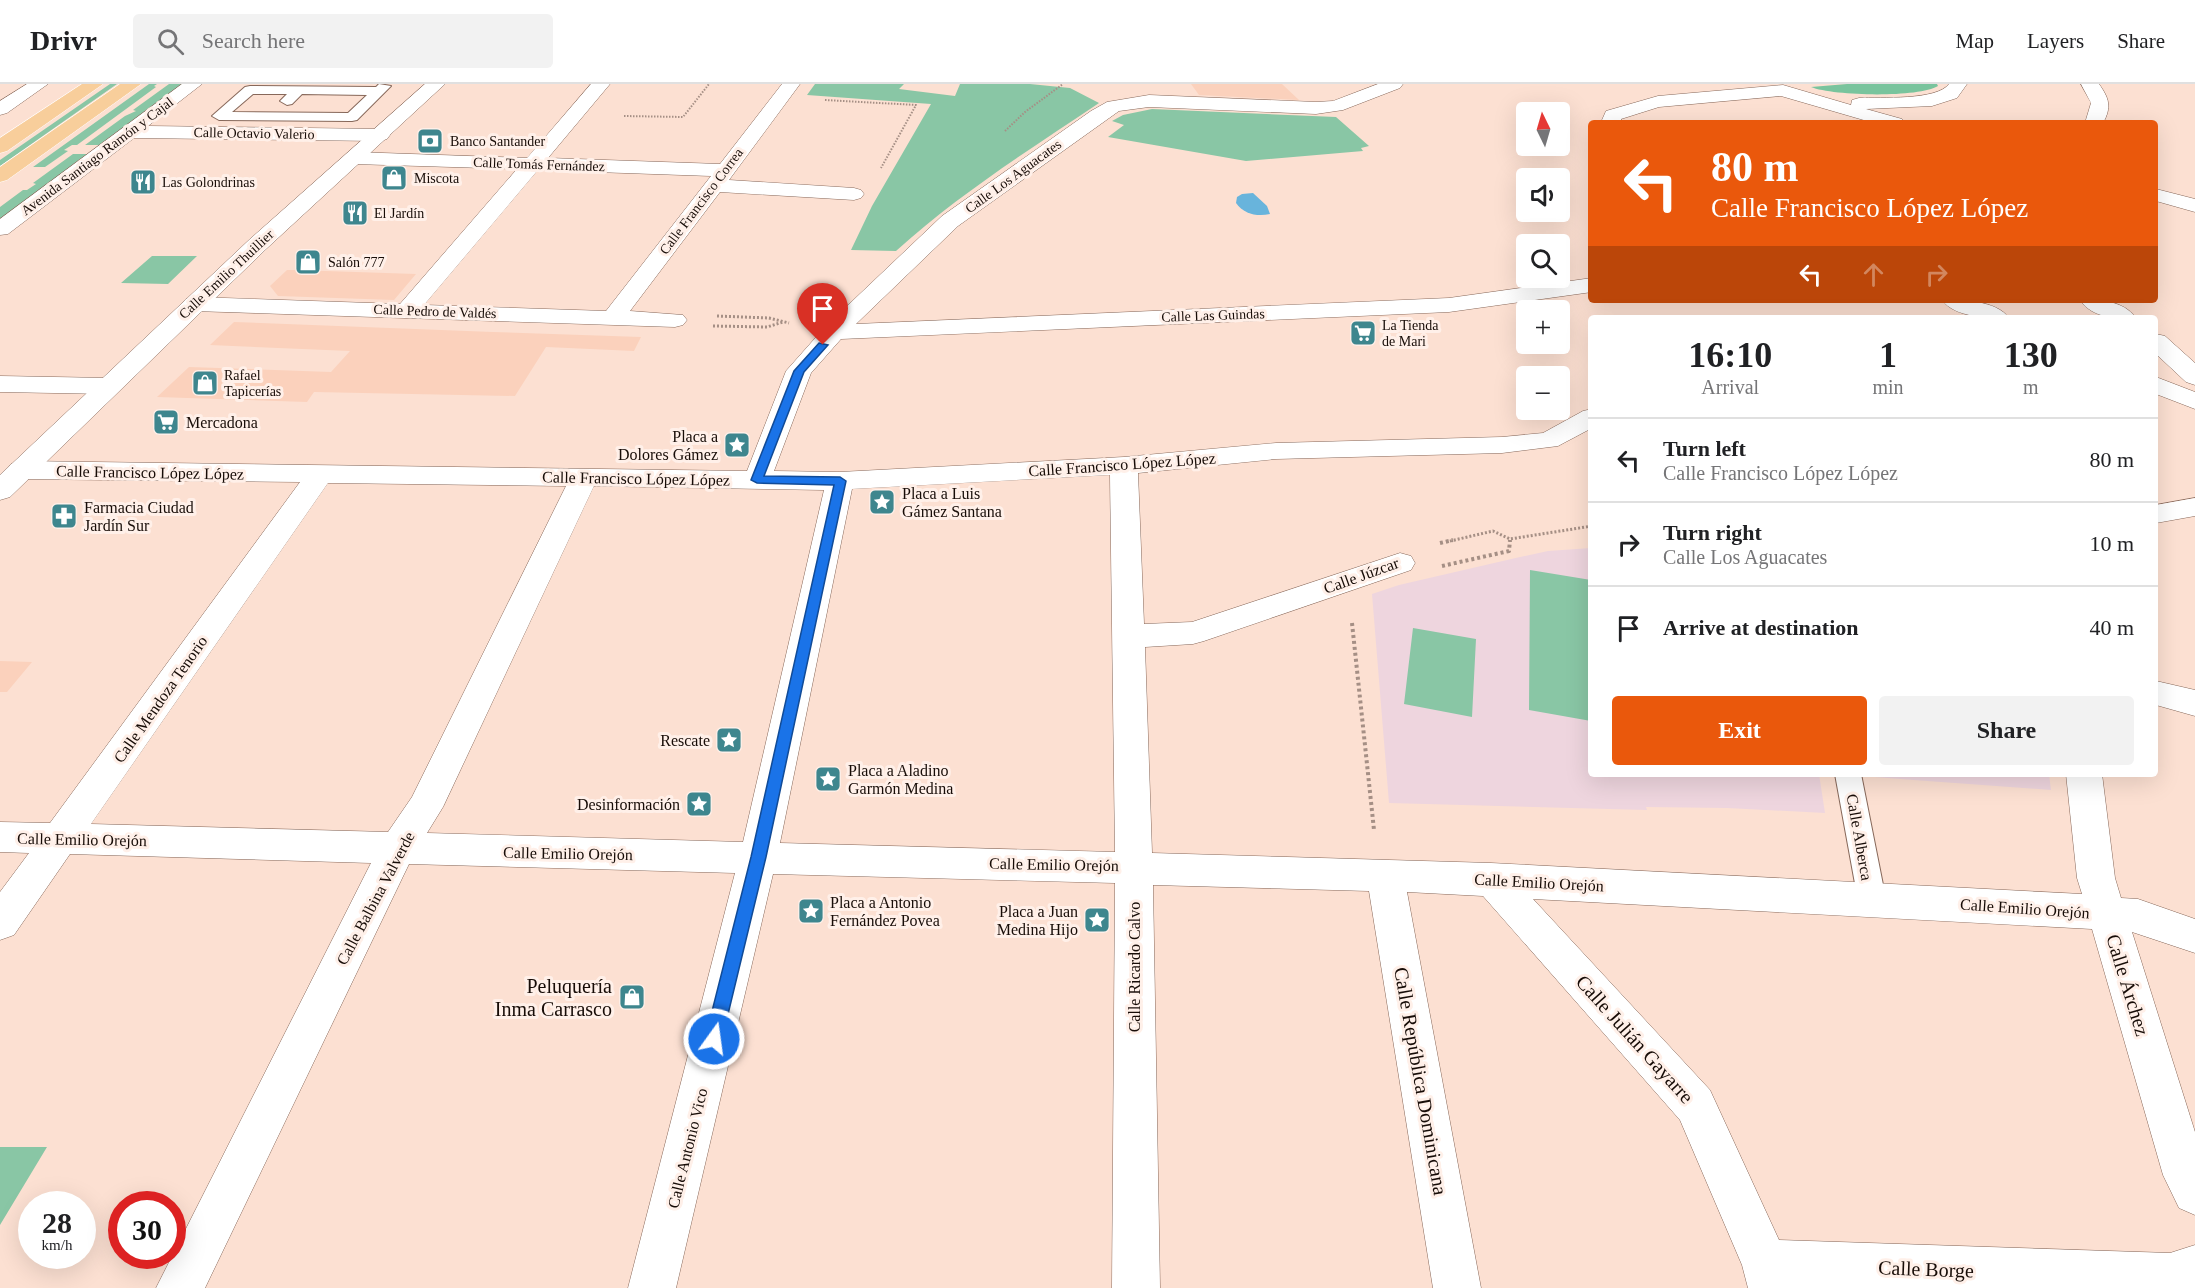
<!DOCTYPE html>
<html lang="en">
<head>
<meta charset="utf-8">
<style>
	body { margin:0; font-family:Georgia,serif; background:#f2f2f2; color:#202124; height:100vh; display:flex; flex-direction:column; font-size:22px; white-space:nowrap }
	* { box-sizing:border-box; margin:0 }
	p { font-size:20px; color:#757577 }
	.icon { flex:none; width:33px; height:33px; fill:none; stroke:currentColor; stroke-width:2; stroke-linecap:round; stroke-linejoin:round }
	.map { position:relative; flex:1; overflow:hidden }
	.side { position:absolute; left:1588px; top:231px; width:570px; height:462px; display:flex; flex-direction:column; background:#fff; border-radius:6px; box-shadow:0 6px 24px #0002 }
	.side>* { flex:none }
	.guide { position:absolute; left:1588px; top:36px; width:570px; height:183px; border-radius:6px; box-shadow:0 6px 24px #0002; background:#ea580c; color:#fff; overflow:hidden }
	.needle { width:39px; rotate:355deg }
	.fabs { position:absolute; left:1516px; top:18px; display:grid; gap:12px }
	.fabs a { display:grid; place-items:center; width:54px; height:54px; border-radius:6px; background:#fff; box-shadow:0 6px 24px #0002; font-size:30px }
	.speed { position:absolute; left:18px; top:1107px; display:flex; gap:12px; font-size:30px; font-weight:700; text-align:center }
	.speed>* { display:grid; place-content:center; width:78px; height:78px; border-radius:50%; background:#fff; box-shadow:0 6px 24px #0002; line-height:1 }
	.speed small { font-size:15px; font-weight:400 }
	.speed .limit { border:9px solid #d22; background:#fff; color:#111 }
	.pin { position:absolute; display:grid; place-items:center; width:51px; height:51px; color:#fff; margin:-62px -26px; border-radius:50% 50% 50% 0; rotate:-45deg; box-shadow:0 0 6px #0007 }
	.pin .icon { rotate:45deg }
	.me { position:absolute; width:66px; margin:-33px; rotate:14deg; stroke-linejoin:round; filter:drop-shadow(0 0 4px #0008) }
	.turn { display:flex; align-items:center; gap:21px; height:126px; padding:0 24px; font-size:27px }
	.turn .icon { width:78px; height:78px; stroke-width:2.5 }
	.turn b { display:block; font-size:42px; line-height:51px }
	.lanes { display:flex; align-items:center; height:57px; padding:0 24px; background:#0003; justify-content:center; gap:30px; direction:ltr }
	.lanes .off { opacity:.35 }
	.eta { display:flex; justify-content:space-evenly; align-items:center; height:102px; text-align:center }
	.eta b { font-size:36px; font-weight:700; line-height:42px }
	.primary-button { display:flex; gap:12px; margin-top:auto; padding:12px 24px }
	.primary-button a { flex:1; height:69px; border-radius:6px; background:#ea580c; color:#fff; font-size:24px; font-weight:700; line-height:69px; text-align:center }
	.primary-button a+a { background:#f2f2f2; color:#202124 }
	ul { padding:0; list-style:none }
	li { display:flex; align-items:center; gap:18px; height:84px; padding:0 24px; border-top:2px solid #e0e0e0 }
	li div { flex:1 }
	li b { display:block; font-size:22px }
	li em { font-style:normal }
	header { display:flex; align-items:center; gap:36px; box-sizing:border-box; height:84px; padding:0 30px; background:#fff; border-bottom:2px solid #e0e0e0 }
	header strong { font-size:28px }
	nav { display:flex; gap:33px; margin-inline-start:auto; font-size:21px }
	.search { width:420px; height:54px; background:#f2f2f2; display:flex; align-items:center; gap:15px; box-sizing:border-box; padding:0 21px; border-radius:6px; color:#757577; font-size:22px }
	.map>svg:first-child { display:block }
</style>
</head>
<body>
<header>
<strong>Drivr</strong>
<div class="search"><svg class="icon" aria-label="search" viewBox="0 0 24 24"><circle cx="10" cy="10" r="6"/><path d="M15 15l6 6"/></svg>Search here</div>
<nav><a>Map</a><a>Layers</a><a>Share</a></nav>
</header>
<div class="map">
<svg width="2195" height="1204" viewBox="0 0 2195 1204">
	<rect width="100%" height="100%" fill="#fce0d2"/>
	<path fill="#fbd1bc" d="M1191 0H1282L1299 16 1199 11Z
		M287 186H296L416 190 394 216 278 212 270 202Z
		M234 238 493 248 641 253 634 267 546 263 515 312 314 308 307 318 157 313 189 283 331 288 350 267 210 261Z
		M0 577 32 578 7 608H0Z"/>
	<path fill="#eed5de" d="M1591 464 1592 690H1819L1825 729 1727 724 1646 723 1647 726 1389 719 1372 510 1399 501 1520 473 1548 467Z
		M1874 690H2049L2051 706 1900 695 1875 693Z"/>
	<path fill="#89c6a5" d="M110 0H117L0 82V76Z
		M149 0H157L154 2 156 3 77 61H72L64 66 68 67 45 83H33Z
		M169 0H182L99 61H85L125 32 136 27 133 26Z
		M815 0H904L899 5 955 12 960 0H1030L1070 4 1099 19C1029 66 959 110 896 167L851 166 872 122 931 20 807 11Z
		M1152 25 1336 33 1369 62 1361 64 1363 67 1246 77 1108 53 1124 41 1112 37 1123 31Z
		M73 70H87L0 135V123L23 106H27L36 100 33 99Z
		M152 172H197L168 200 121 199Z
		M1530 486 1591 496V637L1529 626Z
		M1413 544 1476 555 1472 633 1404 620Z
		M0 1063H47L0 1141Z"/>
	<path fill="#79c49d" d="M1847 0H1937L1938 2C1918 14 1833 12 1811 3Z"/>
	<path fill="#68b4dc" d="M1253 109 1267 122 1270 130C1257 133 1244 130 1236 119L1237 113 1242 110Z"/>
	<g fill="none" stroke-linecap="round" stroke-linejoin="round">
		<defs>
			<path id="service" d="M379 0 391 2 357 36 352 37 219 36 212 32 245 3 250 2 376 3ZM253 10H287L280 17 287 21 292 20 302 10 367 11 348 29 232 28Z
				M1835 690H1861L1886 816 1882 825 1872 828 1862 825 1858 816Z"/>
			<path id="minor" d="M27 0H48L7 29 0 31V17Z
				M182 0H202L148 42 380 45 387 47 390 51 387 55 380 57 134 54 8 150 0 151V135Z
				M591 0H610L548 74 720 80 782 0H800L729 96 854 104 861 106 864 110 861 114 854 116 720 108 630 227 683 231 687 236 683 241 675 243 194 227 186 225 182 220 186 215 194 213 400 220 517 85 354 80 347 78 344 74 347 70 354 68 527 74ZM538 86 711 92 606 227 424 221Z
				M1378 0H1403L1400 4 1343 26 1316 30 1149 23 1119 27 958 142 856 240 1449 214 1592 194V208L1449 228 841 255 811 289 774 387 840 388 1124 373 1276 359 1502 353 1543 349 1583 327 1592 325V344L1558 362 1502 369 1276 375 1138 389 1144 540 1192 538 1400 469 1411 472 1415 479 1411 486 1204 557 1193 560 1145 563 1152 769 1491 779 2082 810 2077 794 2066 690H2102L2115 794 2121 814 2138 815 2195 835V869L2132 848 2195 1048V1131L2179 1124 2163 1091 2092 845 1533 815 1710 1006 1779 1156 2170 1169 2195 1161V1204H1748L1742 1181 1680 1036 1483 812 1407 808 1481 1204H1433L1369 807 1153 801 1160 1204H1112L1115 799 773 790 676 1204H628L735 789 409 780 205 1204H156L371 779 70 770 14 851 0 856V808L29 769 0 768V738L50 739 300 398 21 395 11 392 7 386 11 380 21 377 747 387 786 287 825 243 942 132 1091 27 1107 18 1149 11 1316 18 1333 17ZM1110 391 1115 768 780 759 852 405ZM328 399 566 402 412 713 388 748 91 740ZM594 402 824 406 743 758 427 749 443 723Z
				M1949 0H1967L1957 14 1932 22 1866 25 1902 35 1904 39H1874L1781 12 1659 23 1621 35 1622 39H1604L1602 36 1606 27 1658 12 1783 1 1851 21 1852 16 1859 14C1880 13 1937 17 1949 0Z
				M2081 0H2099C2109 14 2112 23 2103 39H2085L2091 19Z
				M2156 105 2195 115V128L2156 117Z
				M1942 216C1962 216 1996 216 2009 234 1989 234 1955 234 1942 216Z
				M2080 216C2100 216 2123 216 2136 234 2116 234 2093 235 2080 216Z
				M2156 250 2165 252 2195 279V301L2186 298 2156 270Z
				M0 292 108 294 117 297 121 302 117 307 108 310 0 308Z
				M2156 293 2195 308V325L2156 310Z
				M2195 414V432L2156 439V421Z
				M2156 597 2195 606V632L2156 621Z"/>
			<path id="secondary" d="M425 0H445L265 166 10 413 0 416V391L249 156Z"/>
			<path id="primary" d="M82 0H103L7 67 0 69V54Z
				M120 0H141L7 96 0 98V83Z"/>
		</defs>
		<use href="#service" stroke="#87685a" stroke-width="2"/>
		<use href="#minor" stroke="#87685a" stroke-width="1"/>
		<use href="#secondary" stroke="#87685a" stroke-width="1"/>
		<use href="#primary" stroke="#fff" stroke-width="1"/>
		<path stroke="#a58f85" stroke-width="2" stroke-dasharray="1.5 1.5" stroke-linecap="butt" d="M825 16 916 21 881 84
			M624 32 683 33 709 0
			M1005 47 1025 28 1063 0"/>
		<path stroke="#a58f85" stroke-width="3" stroke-dasharray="2 2" stroke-linecap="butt" d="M717 232 769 234 789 239
			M713 242 767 243 783 238
			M1446 458 1493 447 1510 455 1592 442
			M1510 458V455"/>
		<path stroke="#a58f85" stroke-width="4" stroke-dasharray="3 3" stroke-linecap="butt" d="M1440 459 1453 456
			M1442 482 1509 467 1510 456
			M1352 539 1374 746"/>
		<use href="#service" fill="#fff" fill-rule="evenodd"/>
		<use href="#minor" fill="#fff" fill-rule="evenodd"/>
		<use href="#secondary" fill="#fff" fill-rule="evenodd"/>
		<use href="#primary" fill="#f8ce9b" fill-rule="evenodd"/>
	</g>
	<path fill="#1a73e8" stroke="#114b97" stroke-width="1.5" d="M819 259 828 261 804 288 764 392 840 393 846 397 766 773 722 955 720 961 714 963 708 961 705 955 751 773 834 401 757 399 751 396 794 287Z"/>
	<defs>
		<symbol id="bank-square" viewBox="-11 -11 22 22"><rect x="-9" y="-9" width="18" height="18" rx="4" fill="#3e868e" stroke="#fff0e9"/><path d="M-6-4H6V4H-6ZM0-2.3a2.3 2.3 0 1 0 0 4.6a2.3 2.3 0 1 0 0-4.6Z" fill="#fff"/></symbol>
		<symbol id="shop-square" viewBox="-11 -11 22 22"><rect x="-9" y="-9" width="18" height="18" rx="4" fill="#3e868e" stroke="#fff0e9"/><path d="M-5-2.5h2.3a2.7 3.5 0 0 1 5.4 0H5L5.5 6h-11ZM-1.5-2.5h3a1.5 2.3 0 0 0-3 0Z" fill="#fff"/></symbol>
		<symbol id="restaurant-square" viewBox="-11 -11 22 22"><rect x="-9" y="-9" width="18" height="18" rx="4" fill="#3e868e" stroke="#fff0e9"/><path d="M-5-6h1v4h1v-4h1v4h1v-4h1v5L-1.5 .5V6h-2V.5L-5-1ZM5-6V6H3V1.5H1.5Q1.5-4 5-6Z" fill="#fff"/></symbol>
		<symbol id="supermarket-square" viewBox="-11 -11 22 22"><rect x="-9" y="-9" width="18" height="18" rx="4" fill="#3e868e" stroke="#fff0e9"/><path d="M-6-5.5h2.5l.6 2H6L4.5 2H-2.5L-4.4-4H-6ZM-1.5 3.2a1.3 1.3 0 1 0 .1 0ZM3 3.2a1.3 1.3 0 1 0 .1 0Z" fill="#fff"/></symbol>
		<symbol id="sight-square" viewBox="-11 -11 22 22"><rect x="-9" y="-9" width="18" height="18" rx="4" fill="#3e868e" stroke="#fff0e9"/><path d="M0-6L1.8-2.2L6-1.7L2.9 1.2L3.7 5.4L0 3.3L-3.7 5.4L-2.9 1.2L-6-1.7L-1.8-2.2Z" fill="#fff"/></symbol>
		<symbol id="pharmacy-square" viewBox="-11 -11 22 22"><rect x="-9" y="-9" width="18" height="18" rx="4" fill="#3e868e" stroke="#fff0e9"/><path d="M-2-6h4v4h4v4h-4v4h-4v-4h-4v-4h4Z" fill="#fff"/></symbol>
	</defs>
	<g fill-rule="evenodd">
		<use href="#bank-square" x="415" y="42" width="30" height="30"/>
		<use href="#shop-square" x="379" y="79" width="30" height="30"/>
		<use href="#restaurant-square" x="128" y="83" width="30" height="30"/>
		<use href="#restaurant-square" x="340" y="114" width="30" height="30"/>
		<use href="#shop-square" x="293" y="163" width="30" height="30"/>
		<use href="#supermarket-square" x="1348" y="234" width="30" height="30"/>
		<use href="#shop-square" x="190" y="284" width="30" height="30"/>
		<use href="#supermarket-square" x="151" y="323" width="30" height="30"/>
		<use href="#sight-square" x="722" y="346" width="30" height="30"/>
		<use href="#sight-square" x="867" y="403" width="30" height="30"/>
		<use href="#pharmacy-square" x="49" y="417" width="30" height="30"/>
		<use href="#sight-square" x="714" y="641" width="30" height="30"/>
		<use href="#sight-square" x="813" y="680" width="30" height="30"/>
		<use href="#sight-square" x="684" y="705" width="30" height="30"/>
		<use href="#sight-square" x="796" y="812" width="30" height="30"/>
		<use href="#sight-square" x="1082" y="821" width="30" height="30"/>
		<use href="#shop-square" x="617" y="898" width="30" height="30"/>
	</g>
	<g text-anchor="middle" stroke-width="6" stroke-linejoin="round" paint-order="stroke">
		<g font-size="14" fill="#170c07" stroke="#fff0e9">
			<text transform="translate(254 49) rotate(1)" y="5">Calle Octavio Valerio</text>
			<text transform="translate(97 72) rotate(-37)" y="5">Avenida Santiago Ramón y Cajal</text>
			<text transform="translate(539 80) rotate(2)" y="5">Calle Tomás Fernández</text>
			<text transform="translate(1013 92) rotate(-36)" y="5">Calle Los Aguacates</text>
			<text transform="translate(701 117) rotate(-53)" y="5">Calle Francisco Correa</text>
			<text transform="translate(226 190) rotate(-43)" y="5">Calle Emilio Thuillier</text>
			<text transform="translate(435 227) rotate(2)" y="5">Calle Pedro de Valdés</text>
			<text transform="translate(1213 231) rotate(-2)" y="5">Calle Las Guindas</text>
		</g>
		<g font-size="14" fill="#170c07" stroke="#fff0e9" text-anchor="start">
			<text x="450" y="62">Banco Santander</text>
			<text x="414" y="99">Miscota</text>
			<text x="162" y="103">Las Golondrinas</text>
			<text x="374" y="134">El Jardín</text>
			<text x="328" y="183">Salón 777</text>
			<text x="1382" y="246">La Tienda<tspan x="1382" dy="16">de Mari</tspan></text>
			<text x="224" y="296">Rafael<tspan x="224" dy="16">Tapicerías</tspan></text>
		</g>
		<g font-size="16" fill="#170c07" stroke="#fff0e9" text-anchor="start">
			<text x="186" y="344">Mercadona</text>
			<text x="718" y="358" text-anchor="end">Placa a<tspan x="718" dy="18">Dolores Gámez</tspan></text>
			<text x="902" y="415">Placa a Luis<tspan x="902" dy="18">Gámez Santana</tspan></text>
			<text x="84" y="429">Farmacia Ciudad<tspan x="84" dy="18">Jardín Sur</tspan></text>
			<text x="710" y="662" text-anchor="end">Rescate</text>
			<text x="848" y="692">Placa a Aladino<tspan x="848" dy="18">Garmón Medina</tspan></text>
			<text x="680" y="726" text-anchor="end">Desinformación</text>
			<text x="830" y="824">Placa a Antonio<tspan x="830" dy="18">Fernández Povea</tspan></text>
			<text x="1078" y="833" text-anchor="end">Placa a Juan<tspan x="1078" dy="18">Medina Hijo</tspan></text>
		</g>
		<g font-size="16" fill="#170c07" stroke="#fff0e9">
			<text transform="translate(1122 380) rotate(-4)" y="6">Calle Francisco López López</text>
			<text transform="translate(150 388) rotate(1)" y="6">Calle Francisco López López</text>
			<text transform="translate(636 394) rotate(1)" y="6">Calle Francisco López López</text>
			<text transform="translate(1361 491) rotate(-20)" y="6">Calle Júzcar</text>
			<text transform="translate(160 615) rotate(-55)" y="6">Calle Mendoza Tenorio</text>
			<text transform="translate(1860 753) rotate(80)" y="6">Calle Alberca</text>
			<text transform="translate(82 755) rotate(1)" y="6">Calle Emilio Orejón</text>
			<text transform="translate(568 769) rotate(1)" y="6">Calle Emilio Orejón</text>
			<text transform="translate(1054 780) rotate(1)" y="6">Calle Emilio Orejón</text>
			<text transform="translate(1539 798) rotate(3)" y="6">Calle Emilio Orejón</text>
			<text transform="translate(375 814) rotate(-62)" y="6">Calle Balbina Valverde</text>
			<text transform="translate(2025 824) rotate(4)" y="6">Calle Emilio Orejón</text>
			<text transform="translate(1134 883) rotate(-90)" y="6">Calle Ricardo Calvo</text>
			<text transform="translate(687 1064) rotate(-76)" y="6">Calle Antonio Vico</text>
		</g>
		<g font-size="20" fill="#170c07" stroke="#fff0e9">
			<text transform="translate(2128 901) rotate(73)" y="7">Calle Árchez</text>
			<text transform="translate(1635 955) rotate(48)" y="7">Calle Julián Gayarre</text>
			<text transform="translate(1421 997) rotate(80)" y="7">Calle República Dominicana</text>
			<text transform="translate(1926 1185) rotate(2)" y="7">Calle Borge</text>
		</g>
		<g font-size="20" fill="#170c07" stroke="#fff0e9" text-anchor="end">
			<text x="612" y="909">Peluquería<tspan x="612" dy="23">Inma Carrasco</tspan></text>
		</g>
	</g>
</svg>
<div class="fabs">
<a><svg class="needle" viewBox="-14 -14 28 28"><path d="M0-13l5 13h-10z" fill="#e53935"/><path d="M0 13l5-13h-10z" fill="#757577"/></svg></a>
<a><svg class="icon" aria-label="sound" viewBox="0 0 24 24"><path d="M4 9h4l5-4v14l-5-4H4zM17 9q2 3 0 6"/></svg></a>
<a><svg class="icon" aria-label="search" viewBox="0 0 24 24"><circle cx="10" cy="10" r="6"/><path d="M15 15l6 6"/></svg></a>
<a>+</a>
<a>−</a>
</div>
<div class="speed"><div>28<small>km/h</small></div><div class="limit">30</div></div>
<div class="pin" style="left:823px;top:261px;background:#d93025"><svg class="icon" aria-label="arrive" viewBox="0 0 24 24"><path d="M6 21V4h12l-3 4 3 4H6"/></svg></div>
<svg class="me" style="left:714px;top:955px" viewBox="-20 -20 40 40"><circle r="17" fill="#1a73e8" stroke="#fff" stroke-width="3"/><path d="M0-11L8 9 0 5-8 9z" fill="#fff"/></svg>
<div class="guide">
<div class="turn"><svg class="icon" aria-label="left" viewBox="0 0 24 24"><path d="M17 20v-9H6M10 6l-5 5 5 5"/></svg><div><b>80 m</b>Calle Francisco López López</div></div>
<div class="lanes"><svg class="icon" aria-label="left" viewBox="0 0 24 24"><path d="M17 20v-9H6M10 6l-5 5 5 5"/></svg><svg class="icon off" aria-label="ahead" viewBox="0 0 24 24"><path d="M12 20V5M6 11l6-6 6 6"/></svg><svg class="icon off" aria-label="right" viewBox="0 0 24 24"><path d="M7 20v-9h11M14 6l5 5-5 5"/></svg></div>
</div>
<section class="side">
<div class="eta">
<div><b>16:10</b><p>Arrival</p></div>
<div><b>1</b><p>min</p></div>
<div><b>130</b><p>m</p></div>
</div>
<ul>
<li><svg class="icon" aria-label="left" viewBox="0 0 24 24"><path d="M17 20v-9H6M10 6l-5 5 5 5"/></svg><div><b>Turn left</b><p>Calle Francisco López López</p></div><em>80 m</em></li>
<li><svg class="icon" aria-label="right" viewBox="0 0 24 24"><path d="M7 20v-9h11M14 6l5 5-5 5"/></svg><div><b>Turn right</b><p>Calle Los Aguacates</p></div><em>10 m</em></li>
<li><svg class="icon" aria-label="arrive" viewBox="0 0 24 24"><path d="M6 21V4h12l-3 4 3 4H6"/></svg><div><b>Arrive at destination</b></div><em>40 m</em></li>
</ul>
<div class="primary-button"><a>Exit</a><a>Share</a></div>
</section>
</div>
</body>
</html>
